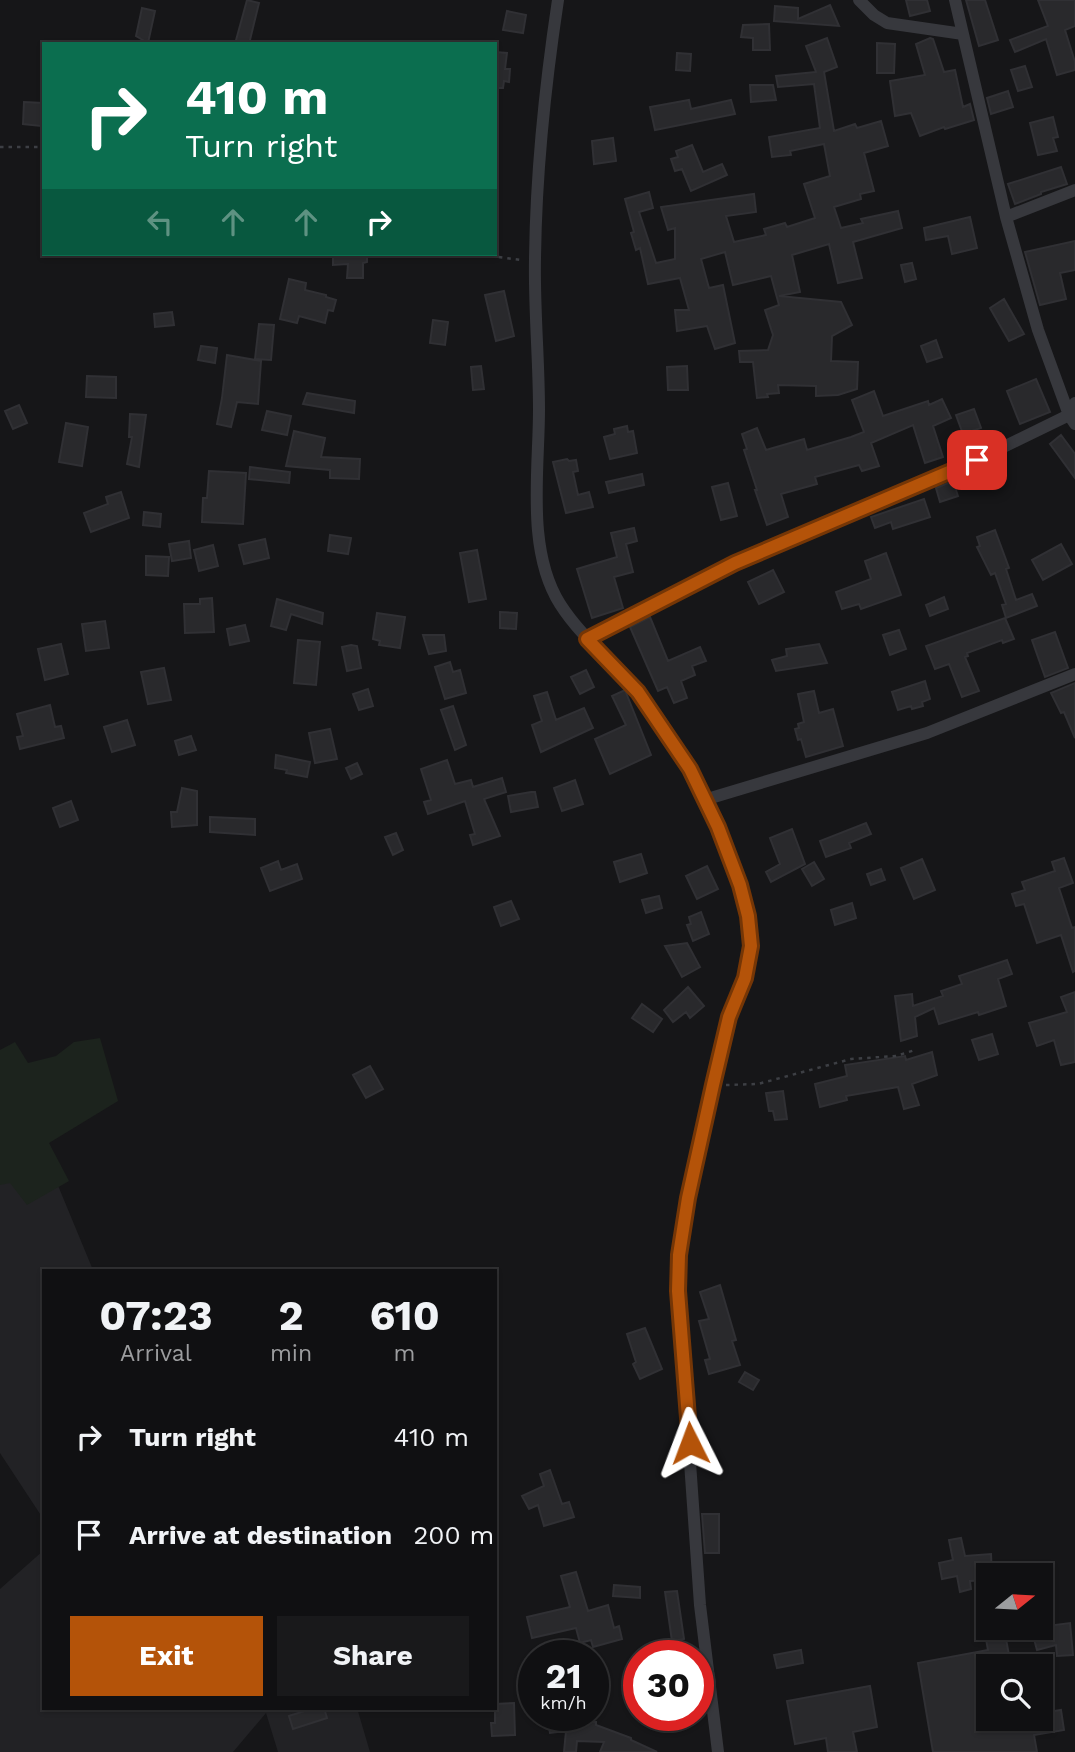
<!DOCTYPE html>
<html lang="en">
<head>
<meta charset="utf-8">
<style>
	body { margin:0; font-family:"Work Sans",sans-serif; background:#19191b; color:#f1f3f6; height:100vh; display:flex; flex-direction:column; font-size:26px; white-space:nowrap }
	* { box-sizing:border-box; margin:0 }
	p { font-size:23px; color:#9c9d9f }
	.icon { flex:none; width:38px; height:38px; fill:none; stroke:currentColor; stroke-width:2; stroke-linecap:round; stroke-linejoin:round }
	.map { position:relative; flex:1; overflow:hidden }
	.sheet { position:absolute; left:42px; top:1269px; width:455px; height:441px; display:flex; flex-direction:column; background:#101012; border-radius:0px; box-shadow:0 2px 5px #0004,0 0 0 2px #303032 }
	.sheet>* { flex:none }
	.guide { position:absolute; left:42px; top:42px; width:455px; height:214px; border-radius:0px; box-shadow:0 2px 5px #0004,0 0 0 2px #303032; background:#0b6e4f; color:#fff; overflow:hidden }
	.needle { width:46px; rotate:72deg }
	.controls { position:absolute; left:976px; top:1563px; display:grid; gap:14px }
	.controls a { display:grid; place-items:center; width:77px; height:77px; border-radius:0px; background:#101012; box-shadow:0 2px 5px #0004,0 0 0 2px #303032; font-size:35px }
	.speed { position:absolute; left:518px; top:1640px; display:flex; gap:14px; font-size:35px; font-weight:700; text-align:center }
	.speed>* { display:grid; place-content:center; width:91px; height:91px; border-radius:50%; background:#101012; box-shadow:0 2px 5px #0004,0 0 0 2px #303032; line-height:1 }
	.speed small { font-size:18px; font-weight:400 }
	.speed .limit { border:10px solid #d22; background:#fff; color:#111 }
	.pin { position:absolute; display:grid; place-items:center; width:60px; height:60px; color:#fff; margin:-30px; border-radius:14px; box-shadow:0 4px 10px #0006 }
	.me { position:absolute; width:77px; margin:-38px; rotate:357deg; stroke-linejoin:round; filter:drop-shadow(0 0 5px #0008) }
	.turn { display:flex; align-items:center; gap:24px; height:147px; padding:0 28px; font-size:32px }
	.turn .icon { width:91px; height:91px; stroke-width:2.5 }
	.turn b { display:block; font-size:49px; line-height:60px }
	.lanes { display:flex; align-items:center; height:66px; padding:0 28px; background:#0003; justify-content:center; gap:35px; direction:ltr }
	.lanes .off { opacity:.35 }
	.eta { display:flex; justify-content:space-evenly; align-items:center; height:119px; text-align:center }
	.eta b { font-size:42px; font-weight:700; line-height:49px }
	.action { display:flex; gap:14px; margin-top:auto; padding:14px 28px }
	.action a { flex:1; height:80px; border-radius:0px; background:#b45309; color:#fff; font-size:28px; font-weight:700; line-height:80px; text-align:center }
	.action a+a { background:#19191b; color:#f1f3f6 }
	ul { padding:0; list-style:none }
	li { display:flex; align-items:center; gap:21px; height:98px; padding:0 28px }
	li div { flex:1 }
	li b { display:block; font-size:26px }
	li em { font-style:normal }
	.map>svg:first-child { display:block }
</style>
</head>
<body>
<div class="map">
<svg width="1075" height="1752" viewBox="0 0 1075 1752">
	<rect width="100%" height="100%" fill="#161618"/>
	<path fill="#222225" d="M6 1060 93 1270H44V1520L0 1453V1063Z
		M44 1550V1708H357L370 1752H278L266 1713 233 1752H0V1589Z"/>
	<path fill="#1c231d" d="M100 1038 118 1101 49 1143 69 1181 27 1205 10 1183 0 1185V1050L15 1042 28 1063 56 1056 74 1042Z"/>
	<path fill="#29292c" stroke="#303034" stroke-width="2" d="M247 0 259 3 249 44H235Z
		M906 0H927L930 11 910 16Z
		M966 0H985L998 40 979 46Z
		M1038 0H1075V26L1065 30 1075 62V70L1057 75 1046 39 1015 52 1010 40 1048 26Z
		M830 5 839 26 774 21 775 6 798 8V19Z
		M142 8 155 11 148 43 136 36Z
		M507 11 526 15 523 33 503 30Z
		M769 24 770 50H753V38L741 37 743 25Z
		M827 38 837 67 824 72 834 131 855 124 857 128 881 121 888 146 864 153 874 191 860 194 861 199 834 207 841 228 863 223 861 219 898 211 902 228 853 242 862 278 838 283 829 244 792 255 800 292 779 296 841 302 852 325 832 336 831 361 858 362 857 389 838 395 816 396V386L778 385 779 393 767 394 768 397 757 398 753 362H740L739 351 768 350 773 335 765 310 779 305 771 276 733 285 725 252 701 259 709 288 723 285 735 343 715 349 707 326 677 331 675 310H689L680 278 648 284 640 248 636 250 631 233 634 232 625 199 649 192 653 208 639 212 656 263 675 259V228L668 230 661 207 754 194 756 212 726 216 734 242 766 235 764 229 785 223 787 227 815 218 804 184 830 176 824 144 790 151 791 155 772 157 769 137 820 128 814 84 778 87 776 76 816 72 806 46Z
		M930 38 933 39 944 72 955 70 963 107 970 104 974 120 945 129 944 127 920 136 911 113 895 116 890 81 925 75 916 44Z
		M877 43 895 44 894 73H877Z
		M495 52 507 53 505 69H510L509 82 504 81 503 88H495Z
		M677 53 691 54 690 71 676 70Z
		M1025 66 1032 87 1018 91 1011 70Z
		M750 85H773L776 100 751 102Z
		M1008 91 1013 107 991 114 987 98Z
		M689 100 691 109 731 100 735 114 655 130 650 107Z
		M24 102 43 103 41 126 23 124Z
		M1053 117 1058 137 1053 138 1057 151 1038 155 1030 123Z
		M613 138 616 161 594 164 592 141Z
		M692 145 703 172 722 164 727 175 691 191 682 169 675 171 671 159 678 157 676 151Z
		M1061 167 1067 184 1041 192V194L1015 204 1008 184Z
		M970 217 977 248 952 254 948 236 926 240 924 228Z
		M1075 241V270L1060 273 1066 299 1040 305 1025 252Z
		M333 254H367V262L363 263V278H347L348 264 333 265Z
		M912 263 916 279 905 282 901 265Z
		M289 279 306 283 305 290 326 295V297L336 300 333 311 328 310 325 323 299 316 297 323 280 319Z
		M504 291 514 336 496 341 485 295Z
		M1004 299 1024 334 1009 341 990 308Z
		M172 312 174 325 155 327 154 314Z
		M433 320 448 322 445 345 430 343Z
		M259 324 274 325 271 360 255 359Z
		M936 340 942 357 927 362 921 346Z
		M201 346 217 348 215 363 198 360Z
		M227 355 261 361 258 404 237 402 231 427 217 424 222 398Z
		M481 366 484 389 473 390 471 367Z
		M687 366 688 390H668L667 367Z
		M87 376 116 377V398L86 397Z
		M1036 379 1050 412 1020 424 1007 391Z
		M874 391 883 416 928 401 929 405 942 399 951 418 933 426 943 457 925 463 913 425 871 443 879 466 862 471 859 465 815 477 817 484 781 494 788 517 767 525 755 490H757L744 450 747 449 742 434 757 428 766 450 804 439 807 450 851 437 864 432 852 400Z
		M307 393 355 401 354 413 303 404Z
		M19 405 27 423 13 429 5 411Z
		M974 409 981 428 963 434 956 415Z
		M267 411 291 416 287 435 262 430Z
		M130 414 146 415 139 467 127 464 132 437H129Z
		M66 423 88 427 82 466 59 462Z
		M627 426 628 432 633 431 637 453 610 459 604 437 615 434 614 429Z
		M294 431 325 438 321 457 360 459 359 479 330 478V470L286 466Z
		M1061 435 1075 454V478L1050 444Z
		M567 459 569 461 576 460 578 471 573 472 578 495 589 492 593 507 566 513 553 462Z
		M250 467 290 472 289 483 249 479Z
		M209 471 246 473 243 524 202 522 203 498H207Z
		M642 474 644 485 609 493 606 482Z
		M953 481 958 496 940 502 936 488Z
		M728 483 737 516 721 520 712 487Z
		M121 492 129 518 91 532 84 513 108 504 106 497Z
		M924 499 930 517 893 529 891 522 875 528 871 517Z
		M144 512 161 514 160 527 143 525Z
		M634 528 637 541 626 544 633 572 614 577 623 608 592 618 577 569 617 557 611 533Z
		M995 530 1009 568 1006 569 1016 600 1032 594 1037 606 1006 618 1002 605 1006 604 995 573 991 575 977 547 980 546 977 537Z
		M330 535 351 538 348 554 328 551Z
		M265 539 269 558 244 564 239 545Z
		M189 541 191 558 172 561 169 544Z
		M1061 544 1072 564 1043 580 1032 560Z
		M213 545 218 566 199 571 194 550Z
		M477 550 486 599 469 602 460 553Z
		M886 553 901 595 861 609 859 604 842 609 836 592 871 579 865 561Z
		M146 556 169 557 168 576 146 575Z
		M773 570 784 592 759 604 748 582Z
		M944 597 948 609 930 616 926 605Z
		M212 598 214 632 185 633 184 604H200V599Z
		M277 599 323 613 322 624 291 614 286 630 271 626Z
		M500 612 517 613 516 629 500 628Z
		M377 613 405 617 400 648 379 645 380 641 373 639Z
		M650 617 668 661 700 647 706 661 692 666 695 675 681 681 687 698 674 703 667 687 658 691 630 627Z
		M1005 618 1014 639 1003 643 1002 640 967 653 968 656 965 657 979 691 962 697 949 664 935 669 926 646Z
		M105 621 109 648 86 651 82 624Z
		M245 625 249 641 230 645 227 629Z
		M899 630 906 649 890 655 883 635Z
		M1055 632 1068 668 1045 677 1032 640Z
		M423 635H444L446 651 429 654Z
		M298 640 320 642 316 685 294 683Z
		M61 644 68 674 45 680 38 649Z
		M819 644 827 663 776 671 772 660 787 656 786 649Z
		M351 645 357 646 361 668 347 671 342 647Z
		M450 662 453 672 460 670 466 693 445 699 435 667Z
		M164 668 171 700 148 704 141 672Z
		M586 670 594 687 580 694 571 677Z
		M925 681 930 699 922 702 923 706 912 709 911 706 898 710 892 692Z
		M1075 683V738L1064 712 1061 713 1051 693Z
		M368 689 373 706 359 710 353 694Z
		M625 690 651 755 610 774 595 739 626 725 612 696Z
		M814 691 819 713 833 709 843 746 806 757 801 739 798 740 795 729 799 728 798 724 804 722 798 694Z
		M547 692 556 720 584 708 593 728 541 752 532 725 542 721 534 696Z
		M50 705 55 727 61 726 64 738 20 749 17 737 23 736 17 714Z
		M453 706 466 745 455 750 441 710Z
		M127 720 135 745 112 752 104 727Z
		M330 729 337 759 315 763 309 733Z
		M191 736 196 750 179 755 175 741Z
		M276 755 310 762 307 777 286 773 287 770 275 768Z
		M447 760 455 784 471 780 473 787 502 778 506 792 484 799 500 836 473 845 470 835 475 834 465 801 428 814 424 802 431 800 421 769Z
		M357 763 362 774 351 779 346 768Z
		M575 780 583 804 562 811 554 788Z
		M182 788 197 791V825L172 827 171 812H177Z
		M531 792H535L538 807 511 812 508 796Z
		M71 801 78 820 60 827 53 808Z
		M210 817 255 819V835L210 832Z
		M866 823 871 834 849 843 851 848 826 857 820 841Z
		M792 829 805 864 771 882 766 872 780 864 770 838Z
		M396 833 403 850 393 855 385 837Z
		M641 854 647 873 620 882 614 862Z
		M1064 858 1073 883 1059 888 1072 928 1075 927V971L1073 972 1061 935 1037 943 1024 904 1016 906 1012 894 1025 890 1022 882 1055 871 1052 862Z
		M922 859 935 890 914 899 901 868Z
		M278 861 281 870 297 864 302 879 270 891 261 868Z
		M814 862 824 879 812 886 802 869Z
		M707 866 718 889 697 899 686 876Z
		M881 869 885 880 871 885 867 874Z
		M659 896 662 908 646 913 642 900Z
		M511 901 519 919 501 926 494 907Z
		M852 903 856 918 835 925 831 910Z
		M701 912 709 934 693 941 687 925 691 924 689 917Z
		M687 943 700 967 682 977 665 946Z
		M1007 960 1012 974 998 979 1006 1006 979 1015 978 1012 939 1024 934 1008 915 1017 917 1036 901 1041 895 996 912 994 913 1006 943 996 941 991 962 984 959 976Z
		M688 987 704 1006 690 1018 686 1012 673 1022 664 1010Z
		M1075 992V1062L1061 1065 1054 1040 1037 1046 1029 1023 1067 1012 1061 997Z
		M642 1004 662 1019 653 1032 632 1018Z
		M992 1034 998 1054 979 1060 972 1040Z
		M932 1052 937 1075 912 1084 919 1105 904 1109 898 1087 846 1096 847 1100 820 1107 815 1084 847 1076 845 1065 905 1056 906 1060Z
		M370 1066 383 1089 366 1098 353 1075Z
		M783 1091 787 1119 775 1120 773 1111H769L766 1093Z
		M720 1285 736 1340 732 1341 740 1365 709 1374 705 1360 710 1359 699 1321 709 1319 700 1292Z
		M645 1328 662 1369 640 1379 633 1364 636 1362 627 1334Z
		M745 1372 759 1380 753 1390 739 1382Z
		M550 1470 562 1504 569 1502 574 1517 544 1526 538 1505 529 1509 522 1496 544 1486 540 1474Z
		M702 1514H719V1553H705Z
		M961 1538 965 1556 991 1554 992 1575H989V1580L970 1581 971 1589 960 1592 957 1576 942 1579 939 1563 953 1560 949 1540Z
		M576 1572 588 1611 608 1605 614 1628 619 1626 622 1639 593 1647 591 1640 580 1643 576 1628 532 1638 527 1617 570 1607 561 1576Z
		M614 1585 640 1587V1598L613 1596Z
		M677 1591 684 1639 672 1641 665 1592Z
		M1070 1623 1073 1655 1057 1656 1056 1645 1037 1650 1031 1628Z
		M984 1628H1004L1011 1666H980L986 1708 989 1707V1718H1041V1713L1061 1710 1064 1730 1034 1735 1037 1752H933L918 1663 988 1650Z
		M801 1650 803 1663 777 1668 774 1655Z
		M870 1686 877 1727 853 1732 857 1752H828L826 1738 795 1744 787 1701Z
		M514 1703 515 1735 492 1736 491 1723H495V1704Z
		M314 1708H324L327 1718 293 1729 289 1716Z
		M547 1715H561L562 1719 596 1722V1725L631 1738V1740L657 1752H600L604 1742 577 1741 576 1752H564L566 1731 550 1733Z"/>
	<g fill="none" stroke-linecap="round" stroke-linejoin="round">
		<path stroke="#3d3f44" stroke-width="2.5" stroke-dasharray="3.5 5" stroke-linecap="butt" d="M0 147H44
			M431 254 483 255 521 260
			M726 1085 758 1084 851 1059 896 1056 915 1050"/>
		<path stroke="#37383d" stroke-width="12" d="M558 0C545 86 536 172 535 259 534 309 539 359 539 410 539 470 526 550 560 604 581 637 613 662 638 691 680 741 738 852 749 917 757 965 736 986 726 1029 717 1067 709 1105 701 1143 690 1192 680 1240 678 1291L700 1605 718 1752
			M859 0 874 15 887 23 963 34
			M955 0 1006 217 1038 330 1069 415 1075 424
			M1006 217 1075 190
			M588 639 735 563 954 471 1069 415 1075 403
			M704 800 927 733 1075 674"/>
	</g>
	<g fill="none" stroke-linecap="round" stroke-linejoin="round">
		<defs>
			<path id="route" d="M690 1443 678 1291 679 1255 688 1198 713 1085 729 1017 745 978 751 946 748 916 740 885 718 827 690 769 638 692 587 639 735 563 977 460"/>
		</defs>
		<use href="#route" stroke="#753606" stroke-width="18"/>
		<use href="#route" stroke="#b45309" stroke-width="12"/>
	</g>
</svg>
<div class="controls">
<a><svg class="needle" viewBox="-14 -14 28 28"><path d="M0-13l5 13h-10z" fill="#e53935"/><path d="M0 13l5-13h-10z" fill="#9c9d9f"/></svg></a>
<a><svg class="icon" aria-label="search" viewBox="0 0 24 24"><circle cx="10" cy="10" r="6"/><path d="M15 15l6 6"/></svg></a>
</div>
<div class="speed"><div>21<small>km/h</small></div><div class="limit">30</div></div>
<div class="pin" style="left:977px;top:460px;background:#d93025"><svg class="icon" aria-label="arrive" viewBox="0 0 24 24"><path d="M6 21V4h12l-3 4 3 4H6"/></svg></div>
<svg class="me" style="left:690px;top:1443px" viewBox="-20 -20 40 40"><path d="M0-17L14 15 0 8-14 15z" fill="#b45309" stroke="#fff" stroke-width="4"/></svg>
<div class="guide">
<div class="turn"><svg class="icon" aria-label="right" viewBox="0 0 24 24"><path d="M7 20v-9h11M14 6l5 5-5 5"/></svg><div><b>410 m</b>Turn right</div></div>
<div class="lanes"><svg class="icon off" aria-label="left" viewBox="0 0 24 24"><path d="M17 20v-9H6M10 6l-5 5 5 5"/></svg><svg class="icon off" aria-label="ahead" viewBox="0 0 24 24"><path d="M12 20V5M6 11l6-6 6 6"/></svg><svg class="icon off" aria-label="ahead" viewBox="0 0 24 24"><path d="M12 20V5M6 11l6-6 6 6"/></svg><svg class="icon" aria-label="right" viewBox="0 0 24 24"><path d="M7 20v-9h11M14 6l5 5-5 5"/></svg></div>
</div>
<section class="sheet">
<div class="eta">
<div><b>07:23</b><p>Arrival</p></div>
<div><b>2</b><p>min</p></div>
<div><b>610</b><p>m</p></div>
</div>
<ul>
<li><svg class="icon" aria-label="right" viewBox="0 0 24 24"><path d="M7 20v-9h11M14 6l5 5-5 5"/></svg><div><b>Turn right</b></div><em>410 m</em></li>
<li><svg class="icon" aria-label="arrive" viewBox="0 0 24 24"><path d="M6 21V4h12l-3 4 3 4H6"/></svg><div><b>Arrive at destination</b></div><em>200 m</em></li>
</ul>
<div class="action"><a>Exit</a><a>Share</a></div>
</section>
</div>
</body>
</html>
